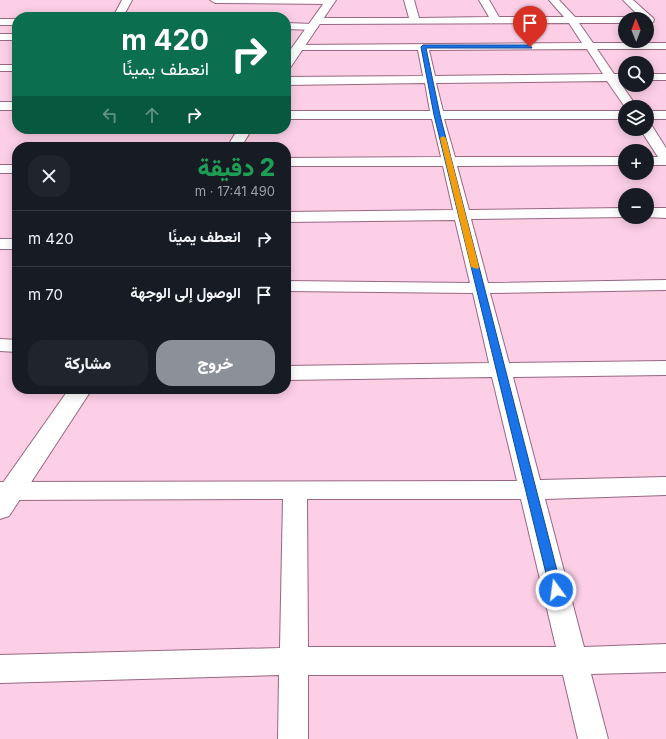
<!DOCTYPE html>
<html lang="ar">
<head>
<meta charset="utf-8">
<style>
	body { margin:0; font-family:Inter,Vazirmatn,sans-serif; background:#20242c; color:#f1f3f6; direction:rtl; height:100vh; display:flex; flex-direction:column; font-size:15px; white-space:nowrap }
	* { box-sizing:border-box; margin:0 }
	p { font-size:13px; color:#9ea1a6 }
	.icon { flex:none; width:22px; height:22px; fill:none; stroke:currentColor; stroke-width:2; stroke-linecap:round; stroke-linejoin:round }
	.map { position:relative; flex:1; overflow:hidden; direction:ltr }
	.sheet { position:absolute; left:12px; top:142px; width:279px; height:252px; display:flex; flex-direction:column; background:#171b24; border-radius:16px; box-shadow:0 2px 10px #0003; direction:rtl }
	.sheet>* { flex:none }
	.top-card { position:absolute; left:12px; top:12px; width:279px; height:122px; border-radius:16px; box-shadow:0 2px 10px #0003; direction:rtl; background:#0b6e4f; color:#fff; overflow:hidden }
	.needle { width:26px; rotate:359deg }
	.buttons { position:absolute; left:618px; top:12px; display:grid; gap:8px }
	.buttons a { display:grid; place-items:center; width:36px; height:36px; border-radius:50%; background:#171b24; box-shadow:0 2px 10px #0003; font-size:20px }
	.pin { position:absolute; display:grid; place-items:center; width:34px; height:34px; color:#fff; margin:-41px -17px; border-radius:50% 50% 50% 0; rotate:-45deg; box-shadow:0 0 4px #0007 }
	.pin .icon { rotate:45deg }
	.me { position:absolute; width:44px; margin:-22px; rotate:346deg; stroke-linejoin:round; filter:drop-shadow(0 0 3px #0008) }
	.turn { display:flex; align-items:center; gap:14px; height:84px; padding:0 16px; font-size:18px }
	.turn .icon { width:52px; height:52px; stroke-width:2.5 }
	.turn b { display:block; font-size:28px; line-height:34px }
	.lanes { display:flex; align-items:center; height:38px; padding:0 16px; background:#0003; justify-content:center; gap:20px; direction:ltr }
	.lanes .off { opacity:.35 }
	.round { display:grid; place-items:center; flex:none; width:42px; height:42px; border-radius:16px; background:#20242c }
	.overview { display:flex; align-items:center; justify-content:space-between; height:68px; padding:0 16px }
	h1 { font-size:24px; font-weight:800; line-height:30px; color:#1e9e55 }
	.primary-button { display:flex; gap:8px; margin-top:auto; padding:8px 16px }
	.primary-button a { flex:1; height:46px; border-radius:16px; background:#8c9099; color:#fff; font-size:16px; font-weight:800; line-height:46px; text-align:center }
	.primary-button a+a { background:#20242c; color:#f1f3f6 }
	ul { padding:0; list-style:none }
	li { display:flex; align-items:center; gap:12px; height:56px; padding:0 16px; border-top:1px solid #363941 }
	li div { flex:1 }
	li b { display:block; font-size:15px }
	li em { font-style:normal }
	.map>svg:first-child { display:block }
</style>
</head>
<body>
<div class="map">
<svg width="666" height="739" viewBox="0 0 666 739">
	<rect width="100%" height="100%" fill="#fccfe6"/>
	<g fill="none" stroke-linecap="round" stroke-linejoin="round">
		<defs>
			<path id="street" d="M122 0H132L123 17H113Z
				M210 0H334L335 1 330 4 215 3Z
				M404 0H414L419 18 489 17 479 0H489L499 17H564L549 0H559L575 17H625L629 19H625V23H579L593 43H666V49H597L614 74H625V80L619 81 637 107H625L607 81 436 83 443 111H625V119H444L455 157H625V165L457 166 469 210 625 208V217H628L471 219 488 283 666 280V290L490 293 509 363 666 361V375L513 377 540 480 666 477V495L545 499 584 647 666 644V672L591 674 608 739H578L563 675H308V739H278L279 675 0 683V655L280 648 283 499 0 500V482L517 481 492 377 286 380V366L489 363 473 293 286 291V281L470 283 455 220 286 222V212L453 210 443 166H286V158L441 157 432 119H286V111H430L425 83 286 85V77L423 76 418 50H299L295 49 294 47 295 45 582 43 569 23 317 24 312 21 317 18H409ZM587 49 603 74 435 76 429 50ZM307 499H521L556 647H308Z
				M623 0H633L653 18 654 20 653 22H647V19H642Z
				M0 19H17V25H0Z
				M286 23 313 24 318 27 313 30 286 29Z
				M0 34H17V40H0Z
				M0 65H17V71H0Z
				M647 74H666V80H647Z
				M0 102H17V110H0Z
				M647 111H666V119H647Z
				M647 125 652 126 666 148V165H647V157H658L640 129H647Z
				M0 165H17V173H0Z
				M647 208H666V218L644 217H647Z
				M0 239H17V249H0Z
				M0 339 17 340V352L0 351Z"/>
			<path id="secondary" d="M326 0H336L290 68 286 69V56Z
				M238 129H252L241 147H227Z
				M69 389H92L9 516 0 519V487Z"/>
		</defs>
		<use href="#street" stroke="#986782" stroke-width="2"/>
		<use href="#secondary" stroke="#986782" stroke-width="2"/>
		<use href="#street" fill="#fff" fill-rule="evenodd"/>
		<use href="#secondary" fill="#fff" fill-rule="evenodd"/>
	</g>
	<path fill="#1a73e8" stroke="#114b97" d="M530 45 532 48H426L440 115 562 590 560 594 556 595 552 594 550 590 434 115 421 47 423 45Z"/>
	<path fill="#f59e0b" d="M443 136 446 138 479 267 478 269 471 267 440 138Z"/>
</svg>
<div class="buttons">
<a><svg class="needle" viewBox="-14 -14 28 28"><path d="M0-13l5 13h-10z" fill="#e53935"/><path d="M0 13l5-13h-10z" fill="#9ea1a6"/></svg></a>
<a><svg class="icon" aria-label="search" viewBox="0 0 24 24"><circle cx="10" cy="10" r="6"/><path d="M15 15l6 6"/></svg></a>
<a><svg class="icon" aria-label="layers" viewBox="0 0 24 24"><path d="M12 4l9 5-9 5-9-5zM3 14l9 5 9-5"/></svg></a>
<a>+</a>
<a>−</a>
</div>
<div class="pin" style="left:530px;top:47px;background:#d93025"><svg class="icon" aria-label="arrive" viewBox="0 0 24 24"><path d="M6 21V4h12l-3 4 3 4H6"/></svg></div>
<svg class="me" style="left:556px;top:590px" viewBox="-20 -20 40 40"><circle r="17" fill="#1a73e8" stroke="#fff" stroke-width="3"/><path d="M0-11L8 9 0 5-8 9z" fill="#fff"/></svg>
<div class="top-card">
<div class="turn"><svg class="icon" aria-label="right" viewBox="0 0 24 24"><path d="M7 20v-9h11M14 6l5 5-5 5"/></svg><div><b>420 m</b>انعطف يمينًا</div></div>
<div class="lanes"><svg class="icon off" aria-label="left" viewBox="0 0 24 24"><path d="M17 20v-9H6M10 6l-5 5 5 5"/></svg><svg class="icon off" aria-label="ahead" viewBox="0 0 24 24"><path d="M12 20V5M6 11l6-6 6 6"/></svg><svg class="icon" aria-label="right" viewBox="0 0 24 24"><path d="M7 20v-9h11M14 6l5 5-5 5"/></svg></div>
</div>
<section class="sheet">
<div class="overview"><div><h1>2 دقيقة</h1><p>490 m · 17:41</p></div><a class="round"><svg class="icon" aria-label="close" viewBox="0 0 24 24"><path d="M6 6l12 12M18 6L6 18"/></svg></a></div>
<ul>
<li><svg class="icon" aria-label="right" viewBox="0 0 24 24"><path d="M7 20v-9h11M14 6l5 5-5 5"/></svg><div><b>انعطف يمينًا</b></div><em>420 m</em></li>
<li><svg class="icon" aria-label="arrive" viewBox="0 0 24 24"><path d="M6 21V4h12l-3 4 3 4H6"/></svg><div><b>الوصول إلى الوجهة</b></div><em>70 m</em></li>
</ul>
<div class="primary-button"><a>خروج</a><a>مشاركة</a></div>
</section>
</div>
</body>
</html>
